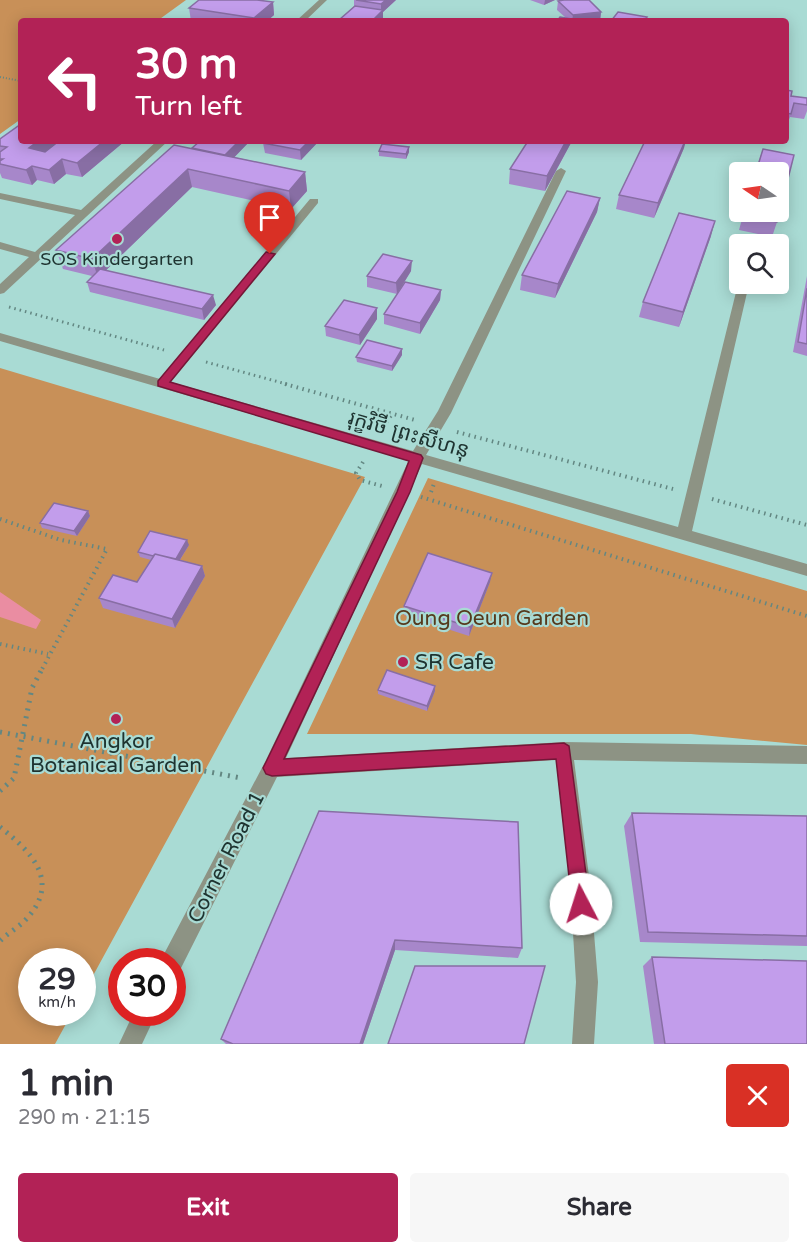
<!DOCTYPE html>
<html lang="en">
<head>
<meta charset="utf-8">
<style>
	body { margin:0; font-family:"Varela Round","Noto Sans Khmer",sans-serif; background:#f7f7f7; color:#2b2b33; height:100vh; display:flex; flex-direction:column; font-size:22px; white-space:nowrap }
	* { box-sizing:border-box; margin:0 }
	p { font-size:20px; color:#7c7c81 }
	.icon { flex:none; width:33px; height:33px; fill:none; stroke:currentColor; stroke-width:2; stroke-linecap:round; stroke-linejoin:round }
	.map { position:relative; height:1044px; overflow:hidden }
	.panel { display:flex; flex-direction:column; background:#fff; flex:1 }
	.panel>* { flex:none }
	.guide { position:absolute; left:18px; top:18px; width:771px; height:126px; border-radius:6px; box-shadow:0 3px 15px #0003; background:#b22256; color:#fff; overflow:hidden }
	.needle { width:39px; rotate:283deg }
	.controls { position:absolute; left:729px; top:162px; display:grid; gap:12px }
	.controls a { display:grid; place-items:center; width:60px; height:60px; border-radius:6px; background:#fff; box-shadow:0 3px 15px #0003; font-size:30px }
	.speed { position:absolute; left:18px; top:948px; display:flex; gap:12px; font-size:30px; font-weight:700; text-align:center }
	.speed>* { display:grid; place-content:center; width:78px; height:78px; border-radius:50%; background:#fff; box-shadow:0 3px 15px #0003; line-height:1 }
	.speed small { font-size:15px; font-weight:400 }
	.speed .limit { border:9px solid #d22; background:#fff; color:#111 }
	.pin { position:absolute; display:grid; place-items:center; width:51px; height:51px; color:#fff; margin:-62px -26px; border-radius:50% 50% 50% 0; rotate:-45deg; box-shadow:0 0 6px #0007 }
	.pin .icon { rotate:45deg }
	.me { position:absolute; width:66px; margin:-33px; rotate:355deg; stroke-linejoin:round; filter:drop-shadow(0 0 4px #0008) }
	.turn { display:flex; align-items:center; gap:21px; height:126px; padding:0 18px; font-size:27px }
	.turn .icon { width:78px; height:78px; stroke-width:2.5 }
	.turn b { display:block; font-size:42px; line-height:51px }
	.round { display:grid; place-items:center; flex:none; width:63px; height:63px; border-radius:6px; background:#f7f7f7 }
	.headline { display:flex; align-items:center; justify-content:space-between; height:102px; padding:0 18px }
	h1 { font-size:36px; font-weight:800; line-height:45px }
	.primary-button { display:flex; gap:12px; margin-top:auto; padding:12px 18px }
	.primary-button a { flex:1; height:69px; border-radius:6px; background:#b22256; color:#fff; font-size:24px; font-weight:800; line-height:69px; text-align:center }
	.primary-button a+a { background:#f7f7f7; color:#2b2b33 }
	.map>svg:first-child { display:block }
</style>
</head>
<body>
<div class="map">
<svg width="807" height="1044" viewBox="0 0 807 1044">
	<rect width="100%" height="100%" fill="#a9dbd4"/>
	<path fill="#c89058" d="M0 0H186L157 21H21V119L0 134Z
		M0 368 365 477 83 994 82 962H32V1012L72 1013 55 1044H0Z
		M428 478 807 591V745L691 734H307Z"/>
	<path fill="#ea8da2" d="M0 592 41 620 36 629 0 617Z"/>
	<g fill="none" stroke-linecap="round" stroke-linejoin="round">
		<path stroke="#638782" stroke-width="2" stroke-dasharray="1 2" stroke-linecap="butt" d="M0 77 21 81"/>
		<path stroke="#638782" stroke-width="3" stroke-dasharray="1.5 4" stroke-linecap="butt" d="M9 307 164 350
			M206 362 290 385"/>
		<path stroke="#638782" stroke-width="4" stroke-dasharray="1.5 4.5" stroke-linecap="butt" d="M285 384 415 420
			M383 427 392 414
			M457 432 673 489
			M363 462 356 473 360 480 382 486
			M431 492 435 481
			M421 497 807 616
			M712 499 807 525
			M0 519 61 540 107 549 41 671
			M0 644 48 654"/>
		<path stroke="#638782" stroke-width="5" stroke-dasharray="2 6" stroke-linecap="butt" d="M0 732 241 778
			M0 791 14 778 32 688 42 669
			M0 827C30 851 60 879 29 916 21 926 9 932 0 941"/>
		<path fill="#8d9384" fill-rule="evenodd" d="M319 0H327L305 21H296Z
			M157 141H168L4 293 0 294V284L29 257 0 249V242L35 252 75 215 0 199V193L81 210Z
			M561 168 566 171 451 413 426 455 678 527 738 284 740 282 749 284 692 531 807 564V576L422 464 286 758 564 742 807 746V764L574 760 590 884 598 982 594 1044H572L576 982 570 884 556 760 277 777 180 970 172 972V962H162L164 954 265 762 409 460 0 341V333L160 379 310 199H318V203L171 382 413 451 438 411 556 171Z
			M134 1012H157L142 1044H119Z"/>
	</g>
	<path fill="#a787ca" d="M354 0H396L383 12V19L381 21H339V20L354 6Z
		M530 0H555L544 5Z
		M558 1 601 12 600 21H557L566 18 557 10Z
		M273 2 274 15 267 21H191L189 8Z
		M786 90 791 96 807 98V111L804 119 790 117 786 128Z
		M0 139 125 141 82 177 66 174 54 184 37 180 32 185 2 178 0 173Z
		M200 141H250L234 157 305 172 307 191 291 209 192 187 106 270 216 305 204 320 90 292 87 282 92 276 63 269 56 250 192 148Z
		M319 141 301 160 265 153 263 143Z
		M572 141 545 191 509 184 510 169Z
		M409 147V152L406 159 379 156V151Z
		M684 148 654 218 616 209 619 195Z
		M763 149 794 155 777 222 772 237 739 230 744 212H778V172H755Z
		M600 198 597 212 555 298 520 290 522 275Z
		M711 236 679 327 639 317 643 302Z
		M411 271 397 294 367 287V276Z
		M807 276V356L793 352Z
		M441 290 440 300 420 334 384 324V314Z
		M377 308V319L360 345 326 336 325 326Z
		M402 355 392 371 357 362 356 357Z
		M88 511 90 516 77 536 42 528 40 523Z
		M189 545 180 560 202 566 205 576 175 628 103 608 99 598 137 582 151 560 140 557 138 552Z
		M490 582 469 636 404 615V606Z
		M435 686V691L427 711 378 694V690Z
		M319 811 522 948 518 958 395 950 363 1044H226L221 1039Z
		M632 813 807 816V946L640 942 624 826Z
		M652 957 807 1044H654L643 966Z"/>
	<path fill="#886ea4" d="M386 0H396L383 12V19L381 21H372L381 12V4Z
		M545 0H555L544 5Z
		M273 2 274 15 267 21H255L254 18Z
		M601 12 600 21H572L573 15Z
		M38 141H62L34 163 29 148Z
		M104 141H125L82 177 77 163Z
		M239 141H250L226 166 224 156Z
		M309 141H319L301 160 300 150Z
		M566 141H572L545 191 547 176Z
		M685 141H686L684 148 654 218 658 203Z
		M409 147V152L406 159V154Z
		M62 159 66 174 54 184 49 170Z
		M32 166 37 180 32 185 26 170Z
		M188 169 192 187 98 278 92 259Z
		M305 172 307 191 291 209 289 191Z
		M600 198 597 212 555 298 558 284Z
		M715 221 711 236 679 327 683 312Z
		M412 261 411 271 397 294 396 283Z
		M441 290 440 300 420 334V323Z
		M213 295 216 305 204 320 202 309Z
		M377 308V319L360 345 359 335Z
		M402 349V355L392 371V366Z
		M88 511 90 516 77 536 74 531Z
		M187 540 189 545 176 566 174 561Z
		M202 566 205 576 175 628 172 619Z
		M492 573 490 582 469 636 470 627Z
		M435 686V691L427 711V706Z
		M395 940V950L363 1044H360Z"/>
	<path fill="#c29deb" stroke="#886ea4" stroke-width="1.5" d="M199 0H257L273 2 254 18 189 8Z
		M356 0H386L381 4Z
		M564 0H589L601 12 573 15 558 1Z
		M355 6 383 10 372 21H346L339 20Z
		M618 12 647 17 644 21H611Z
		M560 17 583 21H557Z
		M786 90 792 91 791 96 807 98V105L794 103 791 114 786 113Z
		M21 124V141H38L29 148 45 152 59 141H104L77 163 62 159 49 170 32 166 26 170 0 164V161L3 159H0V152L7 147 0 146V139Z
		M200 141H239L225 155 192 148Z
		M265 141H309L300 150 263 143Z
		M528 141H566L547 176 510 169Z
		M645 141H685L658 203 619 195Z
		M382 144 409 147 406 154 379 151Z
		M174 145 305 172 289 191 188 169 92 259 56 250Z
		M763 149 794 155 777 222 744 216 745 212H778V172H756Z
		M567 191 600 198 558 284 522 275Z
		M679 213 715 221 683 312 643 302Z
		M383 254 412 261 396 283 367 276Z
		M100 269 213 295 202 309 87 282Z
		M405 282 441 290 420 323 384 314Z
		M807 288V344L798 342Z
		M344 300 377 308 359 335 325 326Z
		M367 340 402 349 392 366 356 357Z
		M54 503 88 511 74 531 40 523Z
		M150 531 187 540 176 559 155 554 153 556 138 552Z
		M428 553 492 573 470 627 404 606Z
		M155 554 202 566 172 619 99 598 113 575 137 582Z
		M387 670 435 686 427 706 378 690Z
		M319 811 518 822 522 948 395 940 360 1044H233L221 1039Z
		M632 813 807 816V936L648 932Z
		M652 957 807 961V1044H665Z
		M415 966H545L524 1044H388Z"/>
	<path fill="#b22256" stroke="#741638" stroke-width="1.5" d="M266 252 275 254 170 382 421 455 423 458 410 492 284 759 564 743 569 746 590 904 588 910 581 913 575 910 572 904 556 759 272 776 266 774 263 768 266 762 397 492 409 461 158 386V381Z"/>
	<g fill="#b22256" stroke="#a9dbd4" stroke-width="2">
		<circle cx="117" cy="239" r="6"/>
		<circle cx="403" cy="662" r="6"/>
		<circle cx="116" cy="719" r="6"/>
	</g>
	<g text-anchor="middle" stroke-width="4.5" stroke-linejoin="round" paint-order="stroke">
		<g font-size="18" fill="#1e3330" stroke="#a9dbd4">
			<text x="117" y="265">SOS Kindergarten</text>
		</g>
		<g font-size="21" fill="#1e3330" stroke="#a9dbd4">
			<text transform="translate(409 434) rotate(16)" y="7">រុក្ខវិថី ព្រះសីហនុ</text>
			<text transform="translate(226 857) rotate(-63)" y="7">Corner Road 1</text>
		</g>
		<g font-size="21" fill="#563a1d" stroke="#a9dbd4">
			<text x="492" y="625">Oung Oeun Garden</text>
		</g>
		<g font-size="21" fill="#1e3330" stroke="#a9dbd4" text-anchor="start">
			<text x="415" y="669">SR Cafe</text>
			<text x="116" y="748" text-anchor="middle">Angkor<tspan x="116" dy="24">Botanical Garden</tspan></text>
		</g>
	</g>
</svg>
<div class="controls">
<a><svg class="needle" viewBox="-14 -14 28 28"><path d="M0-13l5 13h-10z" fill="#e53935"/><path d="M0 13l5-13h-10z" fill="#7c7c81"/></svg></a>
<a><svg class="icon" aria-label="search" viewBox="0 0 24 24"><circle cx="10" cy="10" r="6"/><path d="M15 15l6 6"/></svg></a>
</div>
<div class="speed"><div>29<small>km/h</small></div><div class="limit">30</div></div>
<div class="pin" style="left:270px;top:254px;background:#d93025"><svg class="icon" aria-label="arrive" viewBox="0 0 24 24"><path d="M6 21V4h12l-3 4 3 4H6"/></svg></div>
<svg class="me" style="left:581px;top:904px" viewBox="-20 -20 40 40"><circle r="19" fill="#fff"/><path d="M0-13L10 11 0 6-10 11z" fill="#b22256"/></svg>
<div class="guide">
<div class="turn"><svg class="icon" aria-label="left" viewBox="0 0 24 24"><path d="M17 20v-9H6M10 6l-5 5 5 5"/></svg><div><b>30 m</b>Turn left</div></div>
</div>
</div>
<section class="panel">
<div class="headline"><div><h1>1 min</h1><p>290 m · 21:15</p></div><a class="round" style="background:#d93025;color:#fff"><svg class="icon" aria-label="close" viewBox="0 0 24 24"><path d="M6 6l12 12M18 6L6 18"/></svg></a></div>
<div class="primary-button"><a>Exit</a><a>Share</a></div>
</section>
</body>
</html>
